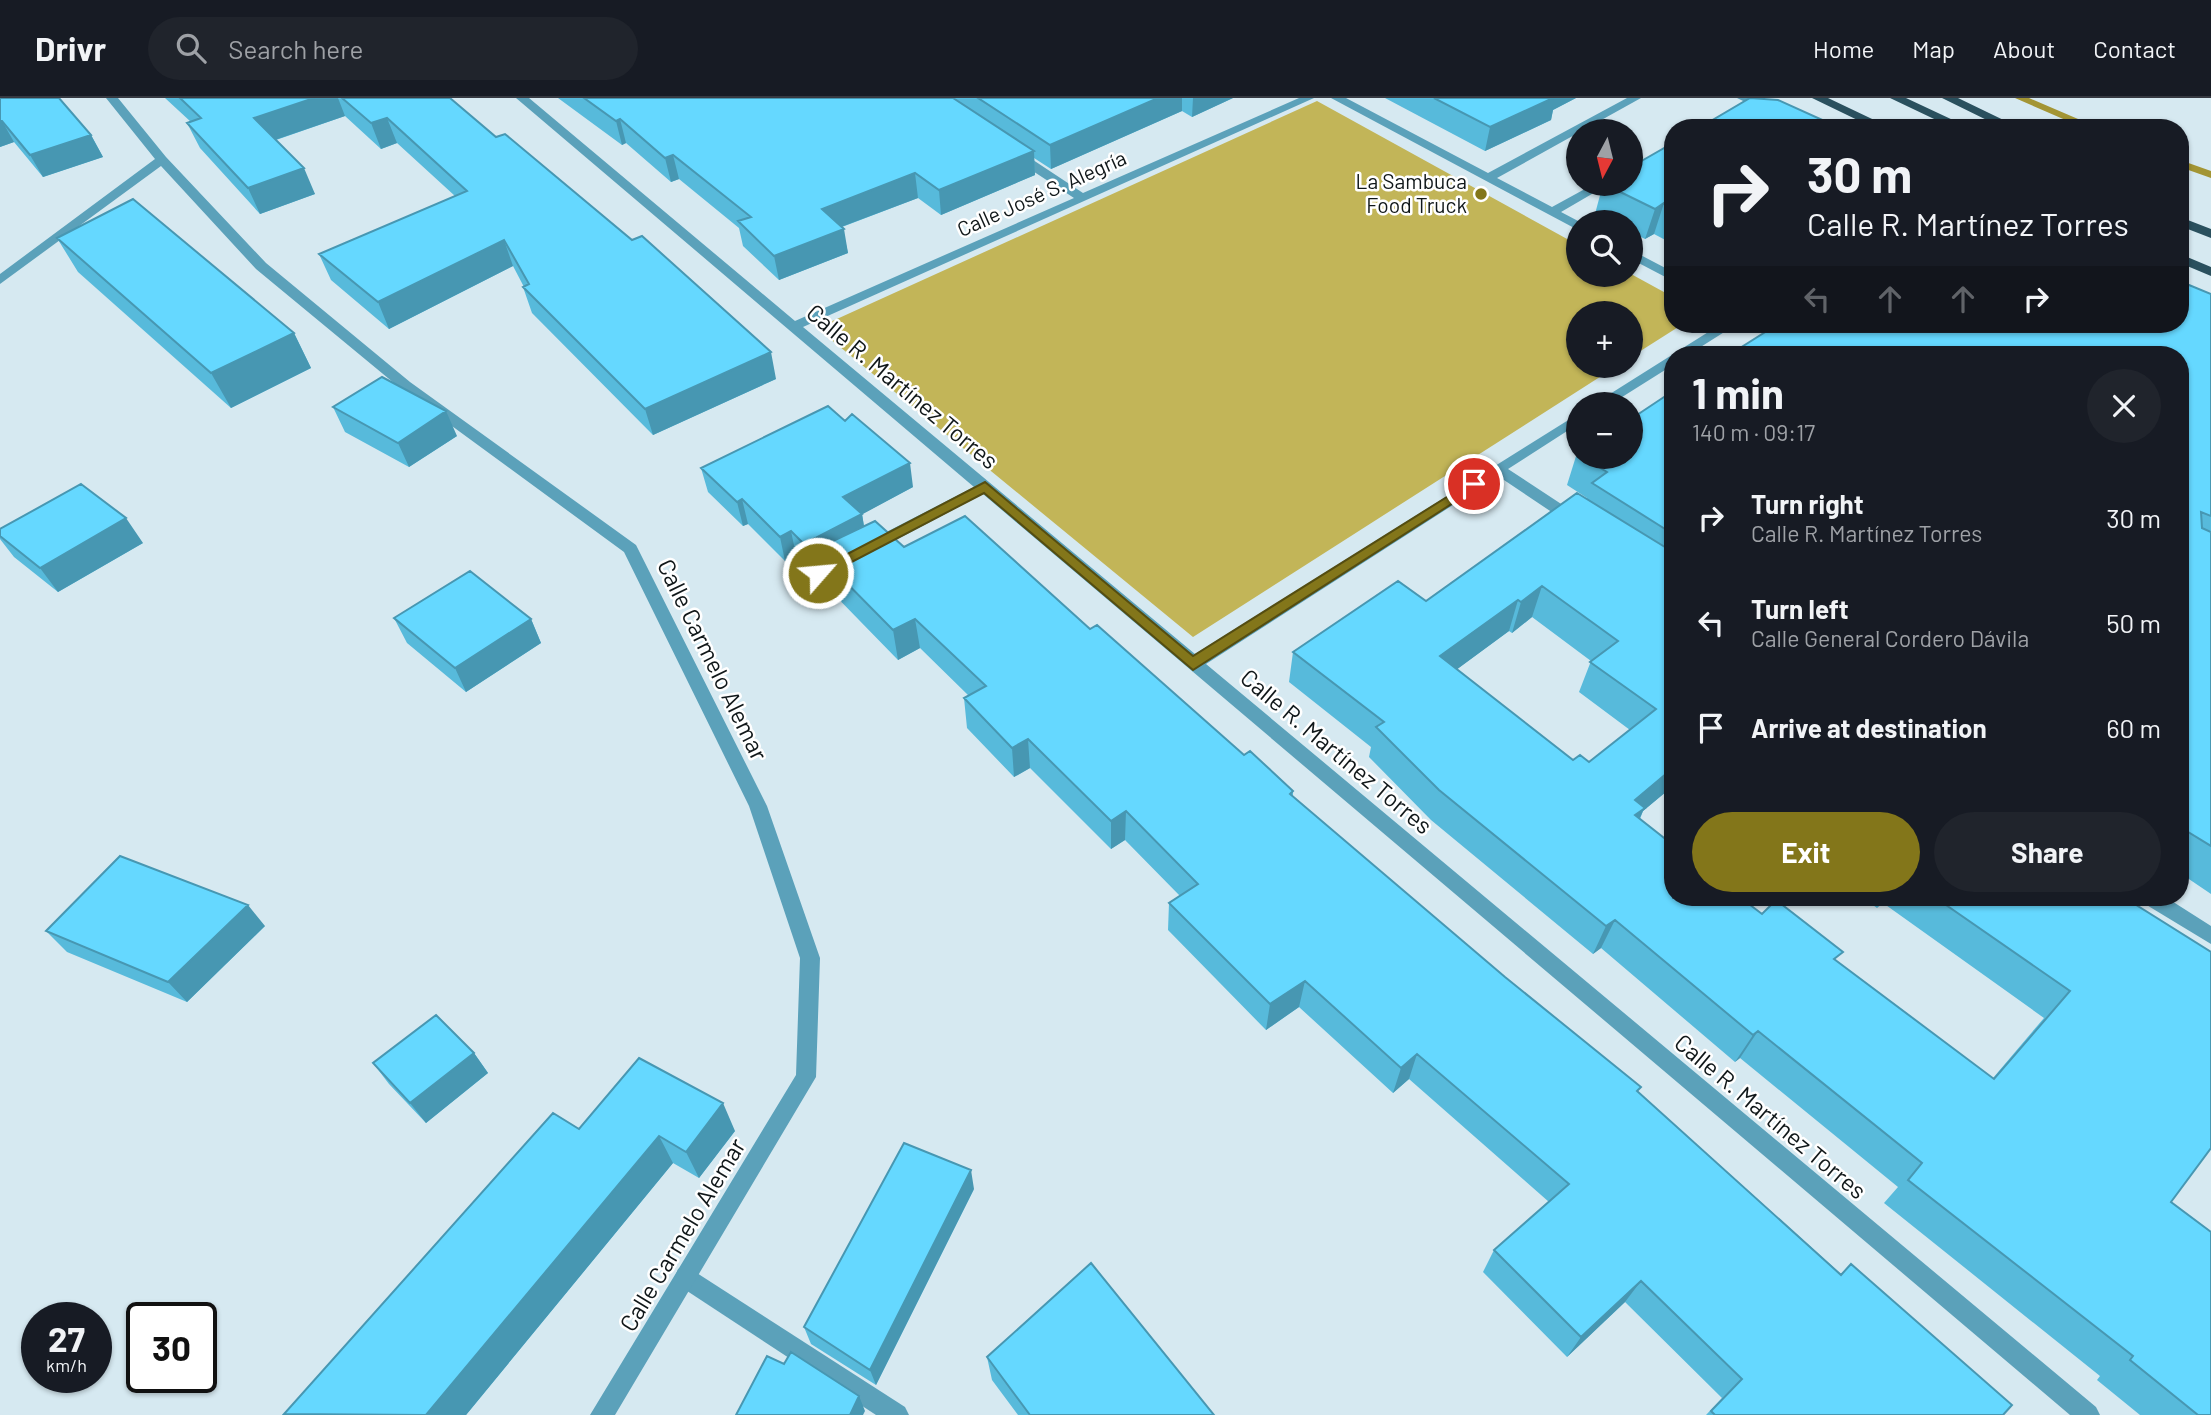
<!DOCTYPE html>
<html lang="en">
<head>
<meta charset="utf-8">
<style>
	body { margin:0; font-family:Barlow,sans-serif; background:#20242c; color:#f1f3f6; height:100vh; display:flex; flex-direction:column; font-size:26px; white-space:nowrap }
	* { box-sizing:border-box; margin:0 }
	p { font-size:23px; color:#9ea1a6 }
	.icon { flex:none; width:38px; height:38px; fill:none; stroke:currentColor; stroke-width:2; stroke-linecap:round; stroke-linejoin:round }
	.map { position:relative; flex:1; overflow:hidden }
	.drawer { position:absolute; left:1664px; top:248px; width:525px; height:560px; display:flex; flex-direction:column; background:#171b24; border-radius:28px; box-shadow:0 2px 5px #0004 }
	.drawer>* { flex:none }
	.banner { position:absolute; left:1664px; top:21px; width:525px; height:214px; border-radius:28px; box-shadow:0 2px 5px #0004; background:#171b24; color:#f1f3f6; overflow:hidden }
	.needle { width:46px; rotate:187deg }
	.fabs { position:absolute; left:1566px; top:21px; display:grid; gap:14px }
	.fabs a { display:grid; place-items:center; width:77px; height:77px; border-radius:50%; background:#171b24; box-shadow:0 2px 5px #0004; font-size:35px }
	.speed { position:absolute; left:21px; top:1204px; display:flex; gap:14px; font-size:35px; font-weight:700; text-align:center }
	.speed>* { display:grid; place-content:center; width:91px; height:91px; border-radius:50%; background:#171b24; box-shadow:0 2px 5px #0004; line-height:1 }
	.speed small { font-size:18px; font-weight:400 }
	.speed .limit { border:4px solid #111; border-radius:10px; background:#fff; color:#111 }
	.pin { position:absolute; display:grid; place-items:center; width:60px; height:60px; color:#fff; margin:-30px; border:4px solid #fff; border-radius:50%; box-shadow:0 2px 7px #0007 }
	.me { position:absolute; width:77px; margin:-38px; rotate:63deg; stroke-linejoin:round; filter:drop-shadow(0 0 5px #0008) }
	.turn { display:flex; align-items:center; gap:24px; height:147px; padding:0 28px; font-size:32px }
	.turn .icon { width:91px; height:91px; stroke-width:2.5 }
	.turn b { display:block; font-size:49px; line-height:60px }
	.lanes { display:flex; align-items:center; height:66px; padding:0 28px; background:#0003; justify-content:center; gap:35px; direction:ltr }
	.lanes .off { opacity:.35 }
	.round { display:grid; place-items:center; flex:none; width:74px; height:74px; border-radius:37px; background:#20242c }
	.overview { display:flex; align-items:center; justify-content:space-between; height:119px; padding:0 28px }
	h1 { font-size:42px; font-weight:700; line-height:52px }
	.cta { display:flex; gap:14px; margin-top:auto; padding:14px 28px }
	.cta a { flex:1; height:80px; border-radius:42px; background:#83761a; color:#fff; font-size:28px; font-weight:700; line-height:80px; text-align:center }
	.cta a+a { background:#20242c; color:#f1f3f6 }
	ul { padding:0; list-style:none }
	li { display:flex; align-items:center; gap:21px; height:105px; padding:0 28px }
	li div { flex:1 }
	li b { display:block; font-size:26px }
	li em { font-style:normal }
	header { display:flex; align-items:center; gap:42px; box-sizing:border-box; height:98px; padding:0 35px; background:#171b24; border-bottom:2px solid #363941 }
	header strong { font-size:33px }
	nav { display:flex; gap:38px; margin-inline-start:auto; font-size:24px }
	.search { width:490px; height:63px; background:#20242c; display:flex; align-items:center; gap:18px; box-sizing:border-box; padding:0 24px; border-radius:38px; color:#9ea1a6; font-size:26px }
	.map>svg:first-child { display:block }
</style>
</head>
<body>
<header>
<strong>Drivr</strong>
<div class="search"><svg class="icon" aria-label="search" viewBox="0 0 24 24"><circle cx="10" cy="10" r="6"/><path d="M15 15l6 6"/></svg>Search here</div>
<nav><a>Home</a><a>Map</a><a>About</a><a>Contact</a></nav>
</header>
<div class="map">
<svg width="2211" height="1317" viewBox="0 0 2211 1317">
	<rect width="100%" height="100%" fill="#d6e9f1"/>
	<path fill="#c2b558" d="M1317 3 1578 147V177L1631 176 1673 199V226H1683L1631 259V215H1578V268H1617L1193 539 817 230Z"/>
	<g fill="none" stroke-linecap="round" stroke-linejoin="round">
		<path fill="#a39534" fill-rule="evenodd" d="M2015 0H2029L2099 30H2084Z
			M2180 62 2211 73V80L2180 69Z"/>
		<path fill="#5ba1ba" fill-rule="evenodd" d="M686 1168 905 1309 909 1317H876L678 1187 675 1179 678 1171Z"/>
		<path fill="#5ba1ba" fill-rule="evenodd" d="M106 0H118L166 59 266 165 410 284 636 447 767 708 820 860 816 979 615 1317H590L796 977 800 860 749 708 624 454 400 290 256 171 161 68 0 186V176L155 61Z
			M516 0H529L795 223 1074 100 1013 60V54H1021L1083 95 1299 0H1314L803 229 1195 556 1578 316V326L1508 371 1581 419 1584 423 1581 427H1571L1498 378 1206 566 2096 1309 2100 1317H2070L983 396 875 453H865L862 449 865 445 974 389Z
			M1331 0H1346L1488 75 1627 0H1641L1497 80 1552 109 1594 86H1609L1561 114 1580 124 1578 132Z
			M1737 0H1752L1814 30H1798Z
			M1631 152 1673 174V183L1631 161Z
			M1721 226H1737L1688 257H1673V267L1611 306H1594Z
			M1753 226H1770L1826 257H1809Z
			M2143 800H2167L2211 828V846L2145 806Z"/>
		<path fill="#2a505e" fill-rule="evenodd" d="M1812 0H1828L1891 30H1874Z
			M1890 0H1906L1970 30H1953Z
			M1942 0H1958L2020 30H2003Z
			M2180 119 2211 131V140L2180 128Z
			M2180 156 2211 169V178L2180 165Z"/>
	</g>
	<path fill="#57badb" fill-rule="evenodd" d="M0 0 91 37 103 59 43 79 14 44 0 49Z
		M165 0H450L776 281 653 337 532 215 523 189H524L513 168 389 231 331 182 319 156 455 98 397 45 381 51 345 18 276 42 315 96 260 116 200 50 187 25 191 24Z
		M558 0H1233L1192 19 1182 13 1051 71 1034 60 1035 77 941 117 918 100 842 129 848 155 779 182 743 148 739 130 679 81 671 84 626 45 622 47Z
		M1385 0H1576L1553 12 1551 22 1485 53Z
		M1673 45V146L1654 136 1645 141 1631 134V124H1611L1595 116 1603 86Z
		M57 140 294 235 311 270 231 310 78 174Z
		M2185 190 2211 196V796L2180 775V257L1778 226H2180Z
		M1673 293V688L1643 713 1640 721 1762 816 1836 863 1993 980 2044 920 1883 805 1877 810 1863 800H2125L2171 1104 2211 1317H2140L2097 1282 2100 1278 1884 1105 1898 1089 1740 960 1735 964 1601 850 1593 856 1431 722 1369 659 1371 649 1289 584 1293 554 1426 503 1587 401V400L1567 387 1577 355 1578 354V359H1631ZM1532 519 1591 563 1579 594 1630 632 1589 664 1573 662 1457 571 1509 533 1512 535Z
		M333 309 457 338 409 369 345 334Z
		M701 370 913 389 862 416 864 428 904 449 1090 531 1244 657 1293 693V698L1638 994 1841 1176 1851 1166 2003 1317H1706L1722 1300 1625 1204 1567 1259 1483 1174 1494 1152 1549 1104 1409 981 1393 995 1299 909 1266 932 1168 832 1169 805 1180 798 1125 742 1111 751 1030 670 1014 679 967 630 964 600 969 598 920 550 898 562 820 482 817 467 809 471 796 457 785 463 748 426 743 428 708 394Z
		M0 431 143 445 58 494 14 459 0 441Z
		M394 520 531 521 541 545 466 594 407 545Z
		M265 828 187 904 67 854 46 833Z
		M474 955 488 975 426 1025 389 986 373 965Z
		M579 1031 735 1033 699 1080 673 1065 466 1317H285Z
		M974 1091 876 1287 811 1246 804 1229Z
		M987 1259 1214 1317H1018L992 1282Z"/>
	<path fill="#4797b2" d="M314 0H338L345 18 266 45 254 20Z
		M1158 0H1182V13L1051 71 1050 47Z
		M1193 0H1233L1192 19Z
		M1546 0H1576L1553 12 1551 22 1485 53 1490 29Z
		M387 20 397 45 381 51 371 25Z
		M620 21 626 45 622 47 616 23Z
		M0 23H2L14 44 0 49Z
		M91 37 103 59 43 79 30 57Z
		M1034 53 1035 77 941 117 939 92Z
		M673 57 679 81 671 84 665 60Z
		M304 70 315 96 260 116 248 90Z
		M915 75 918 100 825 135 822 111Z
		M1664 105 1654 136 1645 141 1655 111Z
		M844 131 848 155 779 182 774 158Z
		M504 142 513 168 389 231 378 204Z
		M294 235 311 270 231 310 211 275Z
		M771 254 776 281 653 337 645 311Z
		M446 313 457 338 409 369 398 345Z
		M910 365 913 389 848 424 843 399Z
		M742 401 748 426 743 428 737 404Z
		M862 416 866 441 814 452 817 467 809 471 804 446Z
		M126 420 143 445 58 494 40 470Z
		M791 433 796 457 785 463 780 439Z
		M1542 488 1532 519 1512 535 1521 504Z
		M1518 502 1509 533 1433 589 1440 558Z
		M531 521 541 545 466 594 455 570Z
		M915 521 920 550 898 562 893 532Z
		M1028 641 1030 670 1014 679 1012 650Z
		M1673 670V688L1643 713 1631 739 1635 702Z
		M1126 713 1125 742 1111 751V723Z
		M248 807 265 828 187 904 168 884Z
		M1615 822 1601 850 1593 856 1606 828Z
		M1305 883 1299 909 1266 932 1270 906Z
		M1758 933 1740 960 1735 964 1753 937Z
		M474 955 488 975 426 1025 410 1005Z
		M1417 956 1409 981 1393 995 1401 970Z
		M723 1005 735 1033 699 1080 686 1054Z
		M659 1038 673 1065 466 1317H426Z
		M971 1072 974 1091 876 1287 870 1272Z
		M1641 1183 1625 1204 1567 1259 1581 1239Z
		M859 1298 865 1313 863 1317H850Z"/>
	<path fill="#65d8ff" stroke="#4797b2" stroke-width="2" fill-rule="evenodd" d="M0 0H59L91 37 30 57 2 23H0Z
		M180 0H314L254 20 304 70 248 90 187 25 201 20Z
		M342 0H450L496 39 505 36 632 142 642 138 771 254 645 311 523 189 529 186 504 142 378 204 319 156 467 93 387 20 371 25Z
		M584 0H953L1034 53 939 92 915 75 822 111 844 131 774 158 738 123 751 119 673 57 665 60 620 21 616 23Z
		M978 0H1158L1050 47Z
		M1434 0H1553L1490 29Z
		M1750 0 1778 2 1840 30H1699Z
		M1673 45V110L1664 105 1655 111 1604 86H1631V69Z
		M133 101 294 235 211 275 57 140Z
		M2189 187 2211 196V418L2201 414 2202 430 2211 434V748L2180 729V257H1729L1778 226H1818L1823 228H1840L1842 226H2180V188L2185 190Z
		M382 279 446 313 398 345 333 309Z
		M1673 293V436L1592 385 1607 374 1582 359H1631V321Z
		M828 308 845 323 852 316 910 365 843 399 862 416 804 446 791 433 780 439 742 401 737 404 701 370Z
		M81 386 126 420 40 470 0 438V431Z
		M1577 395 1673 454V670L1635 702 1645 710 1635 717 1673 747V800H1741L1762 816 1776 802 1843 854 1834 861 1994 981 2070 893 1936 800H2125L2211 854V1050L2171 1104 2211 1134V1317H2198L2130 1262 2133 1258 1908 1082 1922 1065 1758 933 1753 937 1615 822 1606 828 1439 692 1376 629 1384 624 1293 554 1398 483 1426 503ZM1542 488 1618 543 1590 564 1656 611 1589 664 1580 657 1573 662 1440 558 1518 502 1521 504Z
		M965 418 1090 531 1097 527 1244 657 1250 653 1293 693 1290 696 1505 879 1641 989 1637 993 1841 1177 1851 1166 2012 1307 2003 1317H1715L1711 1313 1742 1281 1641 1183 1581 1239 1494 1152 1569 1086 1417 956 1401 970 1305 883 1270 906 1169 805 1198 786 1126 713 1111 723 1028 641 1012 650 964 600 986 588 915 521 893 532 814 452 875 423 904 449Z
		M470 473 531 521 455 570 394 520Z
		M120 758 248 807 168 884 46 833Z
		M436 917 474 955 410 1005 373 965Z
		M639 960 723 1005 686 1054 659 1038 426 1317 284 1316 553 1015 579 1031Z
		M904 1045 971 1072 870 1272 804 1229Z
		M1091 1165 1214 1317H1030L987 1259Z
		M791 1254 859 1298 850 1317H736L767 1258 784 1266Z"/>
	<path fill="#83761a" stroke="#554d11" stroke-width="2" d="M1474 382 1478 383V389L1193 572 984 395 823 479H813L811 475 985 384 1193 558Z"/>
	<circle fill="#83761a" stroke="#fff" stroke-width="2.5" cx="1481" cy="96" r="7"/>
	<g text-anchor="middle" stroke-width="5" stroke-linejoin="round" paint-order="stroke">
		<g font-size="21" fill="#101719" stroke="#fff" text-anchor="end">
			<text x="1467" y="91">La Sambuca<tspan x="1467" dy="24">Food Truck</tspan></text>
		</g>
		<g font-size="21" fill="#101719" stroke="#fff">
			<text transform="translate(1042 96) rotate(-24)" y="7">Calle José S. Alegría</text>
		</g>
		<g font-size="24" fill="#101719" stroke="#fff">
			<text transform="translate(902 289) rotate(40)" y="8">Calle R. Martínez Torres</text>
			<text transform="translate(712 562) rotate(64)" y="8">Calle Carmelo Alemar</text>
			<text transform="translate(1336 654) rotate(40)" y="8">Calle R. Martínez Torres</text>
			<text transform="translate(1770 1019) rotate(40)" y="8">Calle R. Martínez Torres</text>
			<text transform="translate(683 1137) rotate(-59)" y="8">Calle Carmelo Alemar</text>
		</g>
	</g>
</svg>
<div class="fabs">
<a><svg class="needle" viewBox="-14 -14 28 28"><path d="M0-13l5 13h-10z" fill="#e53935"/><path d="M0 13l5-13h-10z" fill="#9ea1a6"/></svg></a>
<a><svg class="icon" aria-label="search" viewBox="0 0 24 24"><circle cx="10" cy="10" r="6"/><path d="M15 15l6 6"/></svg></a>
<a>+</a>
<a>−</a>
</div>
<div class="speed"><div>27<small>km/h</small></div><div class="limit">30</div></div>
<div class="pin" style="left:1474px;top:386px;background:#d93025"><svg class="icon" aria-label="arrive" viewBox="0 0 24 24"><path d="M6 21V4h12l-3 4 3 4H6"/></svg></div>
<svg class="me" style="left:818px;top:475px" viewBox="-20 -20 40 40"><circle r="17" fill="#83761a" stroke="#fff" stroke-width="3"/><path d="M0-11L8 9 0 5-8 9z" fill="#fff"/></svg>
<div class="banner">
<div class="turn"><svg class="icon" aria-label="right" viewBox="0 0 24 24"><path d="M7 20v-9h11M14 6l5 5-5 5"/></svg><div><b>30 m</b>Calle R. Martínez Torres</div></div>
<div class="lanes"><svg class="icon off" aria-label="left" viewBox="0 0 24 24"><path d="M17 20v-9H6M10 6l-5 5 5 5"/></svg><svg class="icon off" aria-label="ahead" viewBox="0 0 24 24"><path d="M12 20V5M6 11l6-6 6 6"/></svg><svg class="icon off" aria-label="ahead" viewBox="0 0 24 24"><path d="M12 20V5M6 11l6-6 6 6"/></svg><svg class="icon" aria-label="right" viewBox="0 0 24 24"><path d="M7 20v-9h11M14 6l5 5-5 5"/></svg></div>
</div>
<section class="drawer">
<div class="overview"><div><h1>1 min</h1><p>140 m · 09:17</p></div><a class="round"><svg class="icon" aria-label="close" viewBox="0 0 24 24"><path d="M6 6l12 12M18 6L6 18"/></svg></a></div>
<ul>
<li><svg class="icon" aria-label="right" viewBox="0 0 24 24"><path d="M7 20v-9h11M14 6l5 5-5 5"/></svg><div><b>Turn right</b><p>Calle R. Martínez Torres</p></div><em>30 m</em></li>
<li><svg class="icon" aria-label="left" viewBox="0 0 24 24"><path d="M17 20v-9H6M10 6l-5 5 5 5"/></svg><div><b>Turn left</b><p>Calle General Cordero Dávila</p></div><em>50 m</em></li>
<li><svg class="icon" aria-label="arrive" viewBox="0 0 24 24"><path d="M6 21V4h12l-3 4 3 4H6"/></svg><div><b>Arrive at destination</b></div><em>60 m</em></li>
</ul>
<div class="cta"><a>Exit</a><a>Share</a></div>
</section>
</div>
</body>
</html>
